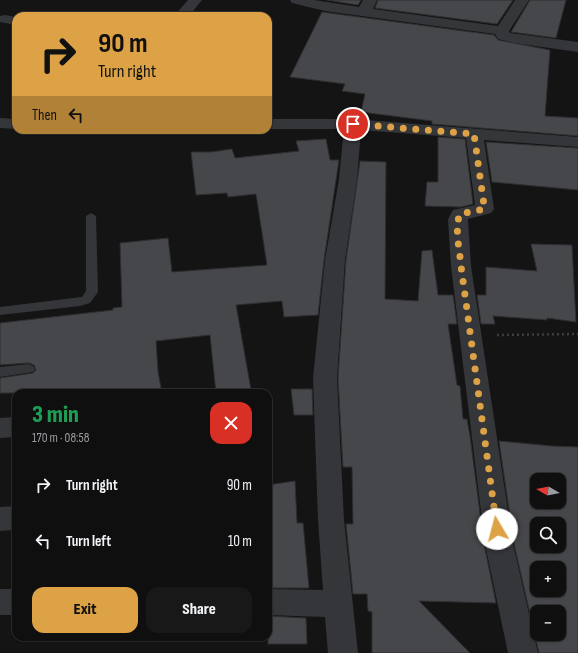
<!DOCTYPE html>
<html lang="en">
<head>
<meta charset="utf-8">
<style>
	body { margin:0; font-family:"Sofia Sans Condensed",sans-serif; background:#181819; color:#f1f3f6; height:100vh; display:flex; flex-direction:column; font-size:15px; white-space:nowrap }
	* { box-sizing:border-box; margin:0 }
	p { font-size:13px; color:#9b9c9f }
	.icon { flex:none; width:22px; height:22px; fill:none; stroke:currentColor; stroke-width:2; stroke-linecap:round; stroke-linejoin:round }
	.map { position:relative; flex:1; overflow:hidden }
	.details { position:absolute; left:12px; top:389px; width:260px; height:252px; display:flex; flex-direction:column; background:#0f0f10; border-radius:12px; box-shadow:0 1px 3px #0004,0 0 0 1px #2f2f30 }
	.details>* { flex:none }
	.banner { position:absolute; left:12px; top:12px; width:260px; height:122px; border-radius:12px; box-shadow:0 1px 3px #0004,0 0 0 1px #2f2f30; background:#dca245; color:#111; overflow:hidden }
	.needle { width:26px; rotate:279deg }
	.buttons { position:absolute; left:530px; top:473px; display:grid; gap:8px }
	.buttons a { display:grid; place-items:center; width:36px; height:36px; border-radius:8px; background:#0f0f10; box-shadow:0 1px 3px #0004,0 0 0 1px #2f2f30; font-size:20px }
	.pin { position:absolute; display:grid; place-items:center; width:34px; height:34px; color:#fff; margin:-17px; border:2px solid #fff; border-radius:50%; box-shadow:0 1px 4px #0007 }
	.me { position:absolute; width:44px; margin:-22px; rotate:352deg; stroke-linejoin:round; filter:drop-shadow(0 0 3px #0008) }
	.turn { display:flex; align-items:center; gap:14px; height:84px; padding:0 20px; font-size:18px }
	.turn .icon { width:52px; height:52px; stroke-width:2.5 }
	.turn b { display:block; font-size:28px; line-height:34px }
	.then { display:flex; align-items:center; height:38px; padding:0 20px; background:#0003; gap:8px; font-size:15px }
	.round { display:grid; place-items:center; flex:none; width:42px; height:42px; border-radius:12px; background:#181819 }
	.head { display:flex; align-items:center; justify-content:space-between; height:68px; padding:0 20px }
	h1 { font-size:24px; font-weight:800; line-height:30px; color:#1e9e55 }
	.button { display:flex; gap:8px; margin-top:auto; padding:8px 20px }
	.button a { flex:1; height:46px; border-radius:12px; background:#dca245; color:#111; font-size:16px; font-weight:800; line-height:46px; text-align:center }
	.button a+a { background:#181819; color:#f1f3f6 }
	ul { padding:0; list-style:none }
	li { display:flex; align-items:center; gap:12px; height:56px; padding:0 20px }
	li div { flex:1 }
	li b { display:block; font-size:15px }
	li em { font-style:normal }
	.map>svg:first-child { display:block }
</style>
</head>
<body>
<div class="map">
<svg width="578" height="653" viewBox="0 0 578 653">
	<rect width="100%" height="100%" fill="#141415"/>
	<path fill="#46474a" stroke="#2e2e31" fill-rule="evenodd" d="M327 0H361L358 5Z
		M378 0H513L497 24 375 8Z
		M530 0H566L556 38 511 32Z
		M322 12 494 35 498 40 550 50 545 116 578 118V136L432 124V121L361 112 365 94 342 91 345 84 290 77Z
		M438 137 465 139 473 204 461 207 425 206 427 182H438Z
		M326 139 330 160H339L324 260 318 315 284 317 282 301 236 305 251 390 216 393 210 335 156 341 158 372 162 393H0V378L33 373 36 370 34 365 29 363 0 365V323L113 310V308L122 307 120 243 168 238 172 272 267 265 256 194 228 197 227 193 196 195 191 152H211L232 149 235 158 299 151 296 141Z
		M486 142 578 148V190L492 182Z
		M360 161 386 162 385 299 418 301 422 251 432 250 438 295H453L457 324H448L457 385 460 386 463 419H467L470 436 484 544 496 603 419 601 470 653H372V612L368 611 367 594H353L346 524H353L352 467H343L338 378 346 260Z
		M531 244 572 245 576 322 547 318V320L493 316 495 324H481L477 295H486V267L537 271Z
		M291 389H312L313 415H294Z
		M499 441 552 446 578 447V653H539L514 544ZM537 480H559V502H537ZM537 524H559V546H537ZM537 568H559V590H537ZM537 612H559V634H537Z
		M295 481 297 523H303L309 588H268V485Z
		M268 616 306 618 307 644H268Z"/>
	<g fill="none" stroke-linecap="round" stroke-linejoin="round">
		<path stroke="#3b3d40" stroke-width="2.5" stroke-dasharray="2 3" stroke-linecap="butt" d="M497 335 578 334"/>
		<path fill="#35363a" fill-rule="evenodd" d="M91 213 96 216 98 292 90 303 80 306 0 315V307L82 297 86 291V216Z
			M29 364 33 366 35 369 33 372 0 377V367Z"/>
		<path fill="#35363a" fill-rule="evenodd" d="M188 0H202L189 16H174Z
			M290 0H314L359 7 363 0H377L373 9 498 26 515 0H529L509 31 510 33 578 42V52L514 43 498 39 495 34 325 11 292 3Z
			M5 15 16 17V25L0 22V16Z
			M0 118 16 119V129L0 128Z
			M268 119H353L578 137V147L484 140 494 209 491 213 468 219 471 266 513 544 538 653H508L485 544 451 266 448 219 453 210 475 205 466 138 361 130 357 179 345 260 337 378 344 520 358 653H328L325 617 268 615V589L323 590 318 520 313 378 325 260 339 179 344 129H268Z
			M16 417V437L0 438V418Z
			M16 506V530L0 531V507Z
			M0 589H16V615H0Z"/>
	</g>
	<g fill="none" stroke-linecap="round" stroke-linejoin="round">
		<path stroke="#dca245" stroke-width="7" stroke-dasharray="0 12.6" d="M353 124 474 134 484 205V209L460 214C454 227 460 252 461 266L497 529"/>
	</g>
</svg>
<div class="buttons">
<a><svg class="needle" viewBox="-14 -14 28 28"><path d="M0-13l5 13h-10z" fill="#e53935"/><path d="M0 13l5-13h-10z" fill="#9b9c9f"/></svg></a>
<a><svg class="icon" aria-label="search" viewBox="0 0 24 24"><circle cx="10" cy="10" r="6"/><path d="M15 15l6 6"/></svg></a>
<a>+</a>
<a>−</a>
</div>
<div class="pin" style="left:353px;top:124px;background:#d93025"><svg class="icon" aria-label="arrive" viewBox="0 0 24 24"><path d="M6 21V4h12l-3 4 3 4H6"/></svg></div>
<svg class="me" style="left:497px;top:529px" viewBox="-20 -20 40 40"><circle r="19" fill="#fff"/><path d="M0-13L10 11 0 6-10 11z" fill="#dca245"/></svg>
<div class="banner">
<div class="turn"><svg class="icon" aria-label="right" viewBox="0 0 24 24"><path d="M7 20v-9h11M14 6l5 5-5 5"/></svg><div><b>90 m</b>Turn right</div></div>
<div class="then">Then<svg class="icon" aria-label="left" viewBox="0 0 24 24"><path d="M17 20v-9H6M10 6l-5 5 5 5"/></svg></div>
</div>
<section class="details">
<div class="head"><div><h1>3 min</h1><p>170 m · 08:58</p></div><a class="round" style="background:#d93025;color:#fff"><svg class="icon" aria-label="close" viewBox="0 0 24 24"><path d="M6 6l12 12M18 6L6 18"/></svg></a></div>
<ul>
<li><svg class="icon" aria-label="right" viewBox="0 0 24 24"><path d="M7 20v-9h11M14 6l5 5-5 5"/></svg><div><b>Turn right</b></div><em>90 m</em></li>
<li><svg class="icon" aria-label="left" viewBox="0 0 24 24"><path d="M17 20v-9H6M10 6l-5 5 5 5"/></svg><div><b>Turn left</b></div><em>10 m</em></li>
</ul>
<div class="button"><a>Exit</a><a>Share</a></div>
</section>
</div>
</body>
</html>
